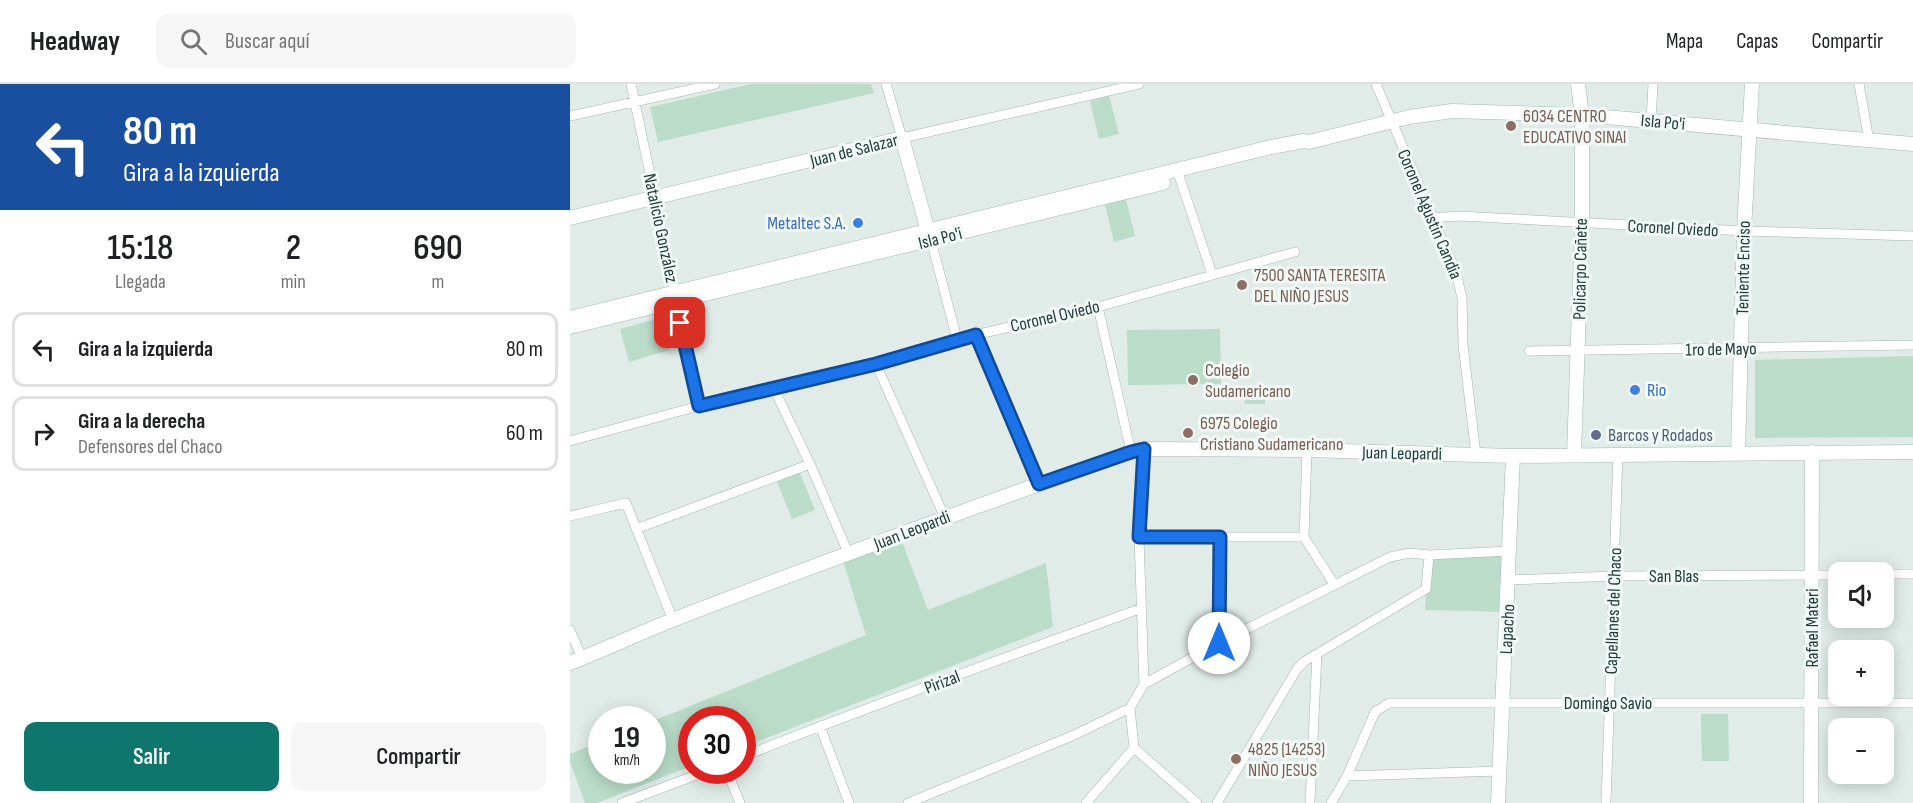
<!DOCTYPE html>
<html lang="es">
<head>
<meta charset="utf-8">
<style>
	body { margin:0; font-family:"Sofia Sans Condensed",sans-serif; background:#f6f6f6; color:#202124; height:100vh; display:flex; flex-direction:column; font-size:22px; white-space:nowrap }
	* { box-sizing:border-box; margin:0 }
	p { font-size:20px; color:#757577 }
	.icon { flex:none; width:33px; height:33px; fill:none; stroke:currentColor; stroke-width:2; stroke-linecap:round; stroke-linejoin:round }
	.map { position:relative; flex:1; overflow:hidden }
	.details { display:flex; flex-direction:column; background:#fff; width:570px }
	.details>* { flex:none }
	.banner { background:#1a4fa0; color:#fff; overflow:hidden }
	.controls { position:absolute; left:1258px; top:478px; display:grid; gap:12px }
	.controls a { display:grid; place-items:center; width:66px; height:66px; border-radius:12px; background:#fff; box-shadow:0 3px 15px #0003; font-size:30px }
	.speed { position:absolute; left:18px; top:622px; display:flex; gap:12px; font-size:30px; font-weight:700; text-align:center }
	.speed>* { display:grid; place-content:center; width:78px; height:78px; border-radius:50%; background:#fff; box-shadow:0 3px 15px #0003; line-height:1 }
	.speed small { font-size:15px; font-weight:400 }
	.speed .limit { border:9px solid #d22; background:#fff; color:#111 }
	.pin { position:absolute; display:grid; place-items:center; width:51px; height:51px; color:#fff; margin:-26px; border-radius:12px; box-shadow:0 3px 9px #0006 }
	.me { position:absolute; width:66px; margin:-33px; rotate:0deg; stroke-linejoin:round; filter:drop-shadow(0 0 4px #0008) }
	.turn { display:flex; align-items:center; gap:21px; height:126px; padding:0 24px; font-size:27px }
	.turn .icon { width:78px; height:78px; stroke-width:2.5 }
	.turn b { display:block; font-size:42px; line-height:51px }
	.eta { display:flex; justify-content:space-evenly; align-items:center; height:102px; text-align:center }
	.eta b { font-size:36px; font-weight:600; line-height:42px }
	.button { display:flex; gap:12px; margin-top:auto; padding:12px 24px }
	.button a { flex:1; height:69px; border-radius:12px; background:#0f766e; color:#fff; font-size:24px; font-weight:600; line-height:69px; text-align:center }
	.button a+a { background:#f6f6f6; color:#202124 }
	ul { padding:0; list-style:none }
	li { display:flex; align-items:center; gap:18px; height:75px; margin:0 12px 9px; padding:0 12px; border:3px solid #e0e0e0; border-radius:12px }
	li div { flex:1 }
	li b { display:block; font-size:22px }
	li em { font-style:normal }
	header { display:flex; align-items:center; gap:36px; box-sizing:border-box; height:84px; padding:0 30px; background:#fff; border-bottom:2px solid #e0e0e0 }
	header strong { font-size:28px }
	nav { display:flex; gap:33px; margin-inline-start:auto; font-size:21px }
	.search { width:420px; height:54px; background:#f6f6f6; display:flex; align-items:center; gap:15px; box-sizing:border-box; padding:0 21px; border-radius:12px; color:#757577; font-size:22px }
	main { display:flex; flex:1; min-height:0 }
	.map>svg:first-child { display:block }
</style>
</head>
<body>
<header>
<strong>Headway</strong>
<div class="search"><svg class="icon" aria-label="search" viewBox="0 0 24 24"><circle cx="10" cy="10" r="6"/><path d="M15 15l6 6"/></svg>Buscar aquí</div>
<nav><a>Mapa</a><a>Capas</a><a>Compartir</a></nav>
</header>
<main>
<section class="details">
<div class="banner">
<div class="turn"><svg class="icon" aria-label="left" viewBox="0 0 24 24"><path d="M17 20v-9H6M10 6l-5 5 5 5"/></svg><div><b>80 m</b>Gira a la izquierda</div></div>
</div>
<div class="eta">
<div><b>15:18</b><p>Llegada</p></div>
<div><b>2</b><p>min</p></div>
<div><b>690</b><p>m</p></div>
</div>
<ul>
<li><svg class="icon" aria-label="left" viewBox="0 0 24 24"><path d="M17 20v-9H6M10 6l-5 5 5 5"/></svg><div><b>Gira a la izquierda</b></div><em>80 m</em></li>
<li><svg class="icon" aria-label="right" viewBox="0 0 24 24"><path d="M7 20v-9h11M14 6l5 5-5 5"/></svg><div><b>Gira a la derecha</b><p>Defensores del Chaco</p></div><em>60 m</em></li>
</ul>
<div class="button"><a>Salir</a><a>Compartir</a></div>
</section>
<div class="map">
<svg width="1343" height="719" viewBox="0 0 1343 719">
	<rect width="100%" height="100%" fill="#e1ece9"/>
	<path fill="#badcc9" d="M181 0H301L304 9 88 58 80 23Z
		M539 12 549 50 529 55 520 17Z
		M556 115 565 152 544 158 535 121Z
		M89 234 99 266 59 278 50 245Z
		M650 245 651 300 558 301 557 246Z
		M1343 272V353L1185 354V276Z
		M695 308V320H675L674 309Z
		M230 389 245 426 222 435 207 398Z
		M331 455 358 526 476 479 483 543 173 663 172 636H122L121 682 27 719H15L0 678V670L31 657 32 687H82L83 637 296 551 273 477Z
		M940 467 937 528 855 526 859 471Z
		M1131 630H1158L1159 677H1132Z"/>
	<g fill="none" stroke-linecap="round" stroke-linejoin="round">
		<defs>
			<path id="street" d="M61 0 105 208V218L129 322
				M316 0 332 54 569 0
				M806 0 886 188 892 214 893 261 906 371
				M1289 0 1299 57
				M0 32 145 0
				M1081 37 1083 0
				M607 86 642 190
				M863 134 889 132 1174 147 1343 152
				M361 156 387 255
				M528 223 561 368
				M406 251 469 400
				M959 267 1343 261
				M306 280 375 434
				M204 305 240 380 279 471
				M0 357 129 322 306 280 387 255 528 223 725 168
				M737 366 734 453 764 500
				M0 432 56 419 103 536
				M66 445 240 380
				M569 453H734
				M1314 490H1343
				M939 496 1044 492 1269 491
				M0 546 12 574
				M649 559 650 453
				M574 600 569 453 574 365
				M250 642 279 719
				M172 673C304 620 438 573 572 524
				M157 687 170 719
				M777 692 930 687
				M52 719 137 687
				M338 719 502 652 560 624
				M516 719 564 664
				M627 719 564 664 560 624 574 600 649 559 820 473 840 469 859 471 940 467
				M647 719 727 585 735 577 856 505 859 471
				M740 719 747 570
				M761 719 777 692 805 628 819 619H1343
				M1036 719 1048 370"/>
			<path id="secondary" d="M0 134 332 54 360 154
				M0 234 701 63 734 57 739 58 839 33 882 27 1012 31 1343 60
				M0 243 593 99
				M1168 369 1174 147 1182 0
				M1004 370 1012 139V31L1008 0
				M0 579C35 565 70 549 105 535 256 477 408 421 561 368L574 365 737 366 943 372 1343 368
				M928 719 943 372
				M1241 719 1242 368"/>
		</defs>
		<use href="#street" stroke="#a4b4b1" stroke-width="10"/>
		<use href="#secondary" stroke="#a0b7b3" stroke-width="15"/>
		<use href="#street" stroke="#fff" stroke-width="9"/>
		<use href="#secondary" stroke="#fff" stroke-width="14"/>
	</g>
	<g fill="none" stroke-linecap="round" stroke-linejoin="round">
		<defs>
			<path id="route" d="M110 239 129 322 306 280 406 251 469 400 561 368 574 365 569 453H650L649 559"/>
		</defs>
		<use href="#route" stroke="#114b97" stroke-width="15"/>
		<use href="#route" stroke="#1a73e8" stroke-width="10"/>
	</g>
	<g fill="#8d6e63" stroke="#f2f8f6" stroke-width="2">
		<circle cx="941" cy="42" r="6"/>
		<circle cx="672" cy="201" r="6"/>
		<circle cx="623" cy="296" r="6"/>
		<circle cx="618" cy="349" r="6"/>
		<circle cx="666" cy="675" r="6"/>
	</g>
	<g fill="#3f7fe0" stroke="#f2f8f6" stroke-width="2">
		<circle cx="288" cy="139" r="6"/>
		<circle cx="1065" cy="306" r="6"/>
	</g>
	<circle fill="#5c6f8a" stroke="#f2f8f6" stroke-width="2" cx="1026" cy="351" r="6"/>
	<g text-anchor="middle" stroke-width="6" stroke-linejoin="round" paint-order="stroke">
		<g font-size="18" fill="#785e54" stroke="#f2f8f6" text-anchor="start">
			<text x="953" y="38">6034 CENTRO<tspan x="953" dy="21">EDUCATIVO SINAI</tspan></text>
			<text x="684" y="197">7500 SANTA TERESITA<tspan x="684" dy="21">DEL NIÑO JESUS</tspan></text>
			<text x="635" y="292">Colegio<tspan x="635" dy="21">Sudamericano</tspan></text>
			<text x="630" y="345">6975 Colegio<tspan x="630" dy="21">Cristiano Sudamericano</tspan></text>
			<text x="678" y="671">4825 (14253)<tspan x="678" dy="21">NIÑO JESUS</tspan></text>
		</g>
		<g font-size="18" fill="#223c39" stroke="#f2f8f6">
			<text transform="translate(1093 38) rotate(5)" y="6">Isla Po'i</text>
			<text transform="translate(284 66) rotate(-14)" y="6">Juan de Salazar</text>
			<text transform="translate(860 130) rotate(67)" y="6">Coronel Agustin Candia</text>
			<text transform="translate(91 144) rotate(78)" y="6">Natalicio González</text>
			<text transform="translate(1103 144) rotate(3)" y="6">Coronel Oviedo</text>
			<text transform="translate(370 154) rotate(-14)" y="6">Isla Po'i</text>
			<text transform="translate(1173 184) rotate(-89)" y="6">Teniente Enciso</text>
			<text transform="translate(1010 185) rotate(-89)" y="6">Policarpo Cañete</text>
			<text transform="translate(485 232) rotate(-13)" y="6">Coronel Oviedo</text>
			<text transform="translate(1151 265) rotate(-1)" y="6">1ro de Mayo</text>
			<text transform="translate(832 369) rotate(1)" y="6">Juan Leopardi</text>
			<text transform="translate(342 446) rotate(-21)" y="6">Juan Leopardi</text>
			<text x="1104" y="498">San Blas</text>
			<text transform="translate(1043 527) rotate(-88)" y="6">Capellanes del Chaco</text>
			<text transform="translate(1242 544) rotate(-90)" y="6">Rafael Materi</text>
			<text transform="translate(937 545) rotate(-87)" y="6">Lapacho</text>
			<text transform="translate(372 598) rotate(-21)" y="6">Pirizal</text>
			<text x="1038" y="625">Domingo Savio</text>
		</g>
		<g font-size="18" fill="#366cbe" stroke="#f2f8f6" text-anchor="end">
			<text x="276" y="145">Metaltec S.A.</text>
			<text x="1077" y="312" text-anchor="start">Rio</text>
		</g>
		<g font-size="18" fill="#4e5e75" stroke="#f2f8f6" text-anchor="start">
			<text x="1038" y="357">Barcos y Rodados</text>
		</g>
	</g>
</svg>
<div class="controls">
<a><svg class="icon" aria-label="sound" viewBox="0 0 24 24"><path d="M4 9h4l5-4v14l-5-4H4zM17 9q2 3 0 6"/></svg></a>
<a>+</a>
<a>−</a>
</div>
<div class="speed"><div>19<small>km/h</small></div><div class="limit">30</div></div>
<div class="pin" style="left:110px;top:239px;background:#d93025"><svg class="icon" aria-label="arrive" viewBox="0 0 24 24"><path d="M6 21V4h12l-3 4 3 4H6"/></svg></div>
<svg class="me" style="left:649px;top:559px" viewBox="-20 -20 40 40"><circle r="19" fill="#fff"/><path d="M0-13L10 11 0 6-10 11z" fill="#1a73e8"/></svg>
</div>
</main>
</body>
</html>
